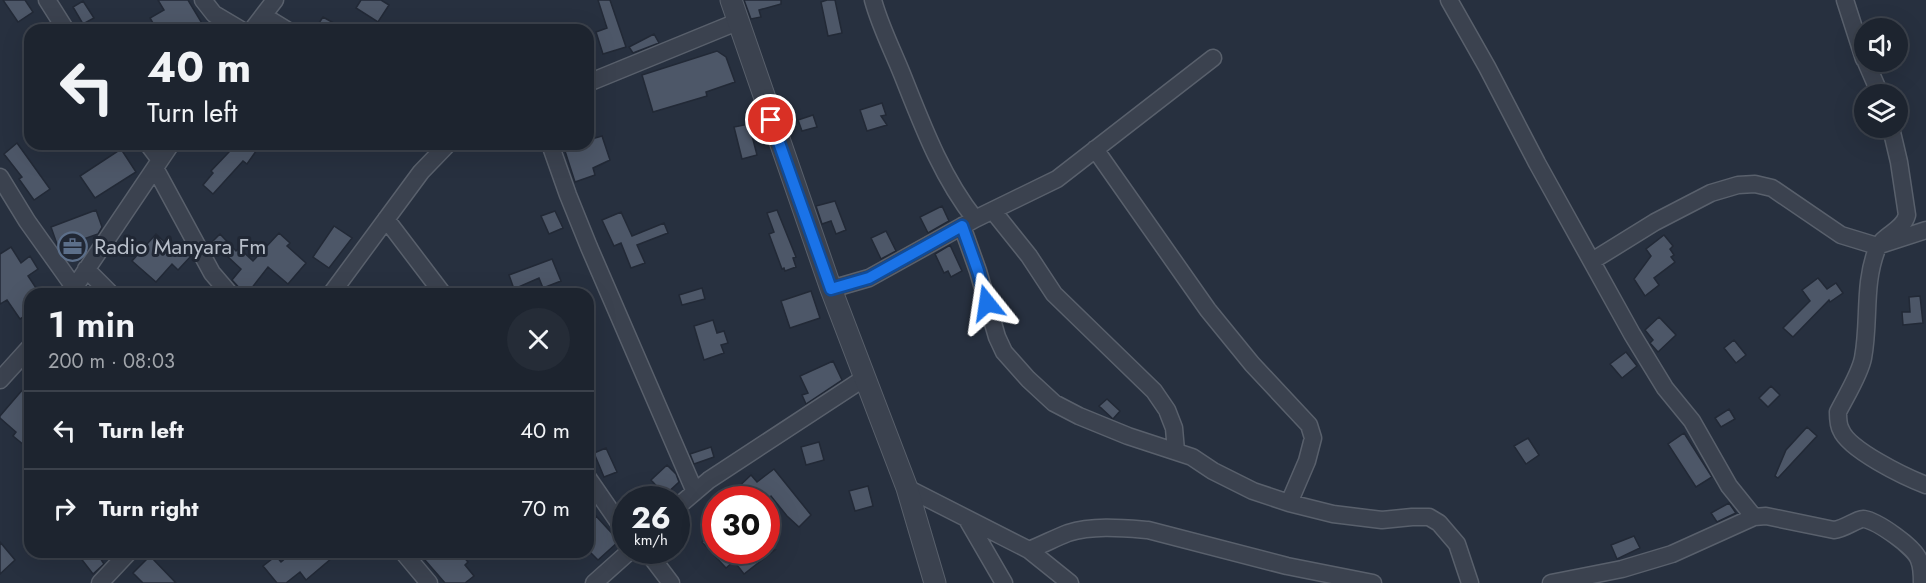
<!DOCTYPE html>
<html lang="en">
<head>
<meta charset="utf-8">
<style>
	body { margin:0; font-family:Jost,sans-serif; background:#252c37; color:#f1f3f6; height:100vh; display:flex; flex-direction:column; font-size:22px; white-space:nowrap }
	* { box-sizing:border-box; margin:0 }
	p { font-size:20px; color:#a0a4aa }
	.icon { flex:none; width:33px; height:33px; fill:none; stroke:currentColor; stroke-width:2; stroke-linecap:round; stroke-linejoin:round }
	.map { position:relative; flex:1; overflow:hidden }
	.side { position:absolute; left:24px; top:288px; width:570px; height:270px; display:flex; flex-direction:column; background:#1d242f; border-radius:18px; box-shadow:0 6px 24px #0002,0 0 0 2px #3b414b }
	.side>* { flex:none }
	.banner { position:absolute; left:24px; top:24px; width:570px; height:126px; border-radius:18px; box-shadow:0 6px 24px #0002,0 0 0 2px #3b414b; background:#1d242f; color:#f1f3f6; overflow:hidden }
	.buttons { position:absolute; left:1854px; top:18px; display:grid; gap:12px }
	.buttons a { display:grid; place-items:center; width:54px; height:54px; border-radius:50%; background:#1d242f; box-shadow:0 6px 24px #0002,0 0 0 2px #3b414b; font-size:30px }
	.speed { position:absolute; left:612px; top:486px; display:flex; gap:12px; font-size:30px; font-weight:700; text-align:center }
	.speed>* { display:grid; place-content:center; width:78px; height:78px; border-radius:50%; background:#1d242f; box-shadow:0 6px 24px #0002,0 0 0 2px #3b414b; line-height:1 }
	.speed small { font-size:15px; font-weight:400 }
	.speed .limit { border:9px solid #d22; background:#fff; color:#111 }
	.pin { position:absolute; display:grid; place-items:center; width:51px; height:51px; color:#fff; margin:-26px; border:3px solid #fff; border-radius:50%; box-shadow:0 2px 6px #0007 }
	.me { position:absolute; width:66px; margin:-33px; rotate:345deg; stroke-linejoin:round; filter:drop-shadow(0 0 4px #0008) }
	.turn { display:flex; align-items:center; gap:21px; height:126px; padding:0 24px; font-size:27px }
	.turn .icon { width:78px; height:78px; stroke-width:2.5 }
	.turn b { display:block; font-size:42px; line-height:51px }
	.round { display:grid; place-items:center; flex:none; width:63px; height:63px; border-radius:32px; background:#252c37 }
	.summary { display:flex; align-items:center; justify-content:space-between; height:102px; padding:0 24px }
	h1 { font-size:36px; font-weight:600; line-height:45px }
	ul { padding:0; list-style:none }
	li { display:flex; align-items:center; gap:18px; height:78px; padding:0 24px; border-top:2px solid #3b414b }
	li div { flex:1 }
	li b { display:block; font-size:22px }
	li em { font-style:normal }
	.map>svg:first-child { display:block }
</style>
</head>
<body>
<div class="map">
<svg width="1926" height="583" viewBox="0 0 1926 583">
	<rect width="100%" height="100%" fill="#27303f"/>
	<path fill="#4d5768" stroke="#222936" stroke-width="1.5" d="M3 0H25L33 12 18 22Z
		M158 0H188L206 30H157L150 18 164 10Z
		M361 0H381L389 5 378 22 356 8Z
		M598 0H610L626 47 603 54 596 32 607 28Z
		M744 0H781V4L759 10 761 17 751 19Z
		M827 0H835L842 33 828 36 821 2Z
		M83 1 94 18 83 24 73 7Z
		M323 17 346 30H324L317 26Z
		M654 34 659 43 633 53 629 47Z
		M717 51 726 57 735 82 706 92 707 96 653 112 642 75Z
		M882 103 886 115 881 116 887 125 867 131 860 110Z
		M813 115 817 127 802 131 798 120Z
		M749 124 757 155 742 159 734 127Z
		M602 136 610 160 593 168 595 175 575 182 564 148 575 144H588V140Z
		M17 143 50 189 34 200 19 179 22 177 4 154Z
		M219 144H261L247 164 243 161 213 194 203 185 213 173 211 171 230 151Z
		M121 149 136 172 95 198 80 176Z
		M835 201 846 230 836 234 831 221 822 224 816 206Z
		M942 206 949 221 928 233 920 217Z
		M96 210 102 227 98 234 78 241 81 250 65 256 58 247 51 227Z
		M777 210 796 257 793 258 796 267 785 271 784 268 782 269 769 234 774 232 767 213Z
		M555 211 563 228 549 234 541 216Z
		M621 212 632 236 664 223 668 233 637 245 645 263 631 268 621 243 614 246 602 220Z
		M334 226 352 238 329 268 313 257Z
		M886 231 896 251 881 259 871 238Z
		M279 233 290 243 287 246 306 263 288 284 268 267 247 294H245L232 280 241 269 212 242 220 234 236 251 239 248 253 261Z
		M156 234 172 249 176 247 180 254 187 249 191 256 178 270 172 264 156 282 132 261Z
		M1664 235 1673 246 1670 249 1674 255 1671 257 1675 262 1654 278 1659 285 1645 296 1634 279 1651 256 1646 249Z
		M950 245 962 271 951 277 948 271 944 273 935 254Z
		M11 247 21 263 30 256 38 269 28 276 40 294H30V313L20 319 7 300 0 304V254Z
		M552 259 561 281 543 288 539 278 514 289 509 275Z
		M1818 278 1827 289 1836 283 1843 293 1830 302 1829 300 1793 337 1783 328 1810 301 1802 290Z
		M702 288 705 299 682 305 679 295Z
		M811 291 820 318 790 328 781 301Z
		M1920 296 1923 323 1903 325 1902 312H1910L1909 297Z
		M1659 317 1676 335 1658 352 1650 343 1653 340 1645 330Z
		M713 320 717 333 724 331 728 343 721 345 724 353 704 360 694 326Z
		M1734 340 1746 355 1736 363 1724 348Z
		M1626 352 1637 366 1622 378 1610 364Z
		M833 361 842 380 806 404 802 395 808 393 800 376Z
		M30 381V450L13 436 16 432 0 418V416Z
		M1771 386 1780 395 1768 407 1759 398Z
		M1107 399 1120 411 1113 419 1099 406Z
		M1729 409 1735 419 1721 427 1715 418Z
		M1807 427 1817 436 1778 478 1775 476 1786 450Z
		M1684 433 1712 477 1696 487 1668 444Z
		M1528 438 1539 455 1526 464 1514 446Z
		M819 442 824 460 806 465 801 447Z
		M711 447 714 457 694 464 690 454Z
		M606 448 617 472 604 477 594 453Z
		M667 465 676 474 679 482 665 495 651 480Z
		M774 469 811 515 799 527 787 516 771 496 767 500H736L731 494 751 475 757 482Z
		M868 486 873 506 855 511 849 491Z
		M1729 503 1736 513 1717 522 1711 513Z
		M596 516 619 541 598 560 588 550V523Z
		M716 531V550H747L744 553 746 556 753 550H775L744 574 734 561 726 568 702 542Z
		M1634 536 1640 548 1617 559 1611 545Z
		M0 542 15 560 0 574Z
		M76 552H108L100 558 104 564 93 574Z
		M293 552H339L306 580 300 572 286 583H277L263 566 276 556 281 562Z
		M418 552H459L468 562 465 565 474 576 465 583H445Z
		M150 556 176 583H143L133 573Z"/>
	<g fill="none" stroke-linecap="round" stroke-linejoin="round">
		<defs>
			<path id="minor" d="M47 0 66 30
				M203 0 214 14 241 30
				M873 0C880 26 892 49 902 74 922 124 941 176 975 219
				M1449 0 1487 67 1537 163 1632 334 1665 388 1692 421 1729 486 1754 517
				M1845 0 1864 59
				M264 16 287 30
				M252 30 275 0
				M1866 62 1880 94
				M588 83 737 22
				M1891 128 1899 162 1907 215C1903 231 1882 235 1877 249 1863 284 1870 321 1863 358 1860 374 1846 396 1838 412 1838 417 1838 425 1841 430 1849 450 1905 477 1926 485
				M148 144 160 160
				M550 144 568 195 589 247 695 492
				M1095 149 1208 310 1252 364 1309 425 1313 438 1307 461 1289 503
				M155 168 212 273 230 294
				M0 177 27 221 74 287
				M993 211 1029 256 1054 294 1154 391 1167 410 1174 428 1176 451
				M386 219 443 294
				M962 226 978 271 997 337 1004 352 1028 379 1054 403 1079 416 1128 436 1192 457 1213 471 1253 491 1289 503 1333 514 1382 520 1412 517H1429L1439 523 1457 544 1470 583
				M1592 261 1655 222 1711 193 1738 185 1755 184 1772 188 1841 235 1877 246 1926 230
				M86 269 111 294
				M831 289 869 278 975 219 1057 179 1213 58
				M70 294 171 144
				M331 294 421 172 448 144
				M0 380 30 347
				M588 478 626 533
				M907 488 1029 550 1070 583
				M676 508 709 480 866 377
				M968 521 1004 583
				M646 550 671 583
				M1029 550C1042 545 1055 538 1068 533 1093 525 1123 528 1148 530L1287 566 1373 583
				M403 552 429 583
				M100 583 129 552
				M594 583 631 550
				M1551 583 1622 569 1672 554 1754 517 1766 516 1834 530C1845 529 1858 518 1864 519 1877 521 1915 547 1919 560 1922 567 1922 575 1922 583"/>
			<path id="tertiary" d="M731 0 831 289 907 488 935 583"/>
		</defs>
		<use href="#minor" stroke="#59606c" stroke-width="19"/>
		<use href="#tertiary" stroke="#59606c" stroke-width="23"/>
		<use href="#minor" stroke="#3b424f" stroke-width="16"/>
		<use href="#tertiary" stroke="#3b424f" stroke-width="21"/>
	</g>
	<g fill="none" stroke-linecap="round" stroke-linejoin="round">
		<defs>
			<path id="route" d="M771 120 831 289 869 278 962 226 978 271 987 303"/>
		</defs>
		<use href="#route" stroke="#114b97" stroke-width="15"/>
		<use href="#route" stroke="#1a73e8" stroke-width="10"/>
	</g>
	<defs>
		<symbol id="office-ring" viewBox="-11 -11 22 22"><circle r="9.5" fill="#202734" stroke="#5c6f8a" stroke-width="1.5"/><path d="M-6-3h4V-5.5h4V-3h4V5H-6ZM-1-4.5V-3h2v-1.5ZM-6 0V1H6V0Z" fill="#5c6f8a"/></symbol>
	</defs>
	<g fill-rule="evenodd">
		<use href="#office-ring" x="56" y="230" width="33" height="33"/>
	</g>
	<g text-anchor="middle" stroke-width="6" stroke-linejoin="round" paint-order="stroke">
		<g font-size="22" fill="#b7bec9" stroke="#202734" text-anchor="start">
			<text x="94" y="254">Radio Manyara Fm</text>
		</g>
	</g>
</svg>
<div class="buttons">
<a><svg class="icon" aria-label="sound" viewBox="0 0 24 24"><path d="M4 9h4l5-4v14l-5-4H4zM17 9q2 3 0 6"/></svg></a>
<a><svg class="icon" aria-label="layers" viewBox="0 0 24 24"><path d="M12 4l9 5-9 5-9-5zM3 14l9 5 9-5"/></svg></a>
</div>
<div class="speed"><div>26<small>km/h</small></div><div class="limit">30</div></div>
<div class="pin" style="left:771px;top:120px;background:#d93025"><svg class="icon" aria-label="arrive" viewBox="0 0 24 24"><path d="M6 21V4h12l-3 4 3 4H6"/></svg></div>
<svg class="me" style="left:987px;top:303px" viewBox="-20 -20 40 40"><path d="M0-17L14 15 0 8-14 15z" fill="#1a73e8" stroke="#fff" stroke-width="4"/></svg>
<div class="banner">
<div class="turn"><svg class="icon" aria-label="left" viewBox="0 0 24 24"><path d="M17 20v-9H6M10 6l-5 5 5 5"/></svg><div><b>40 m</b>Turn left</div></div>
</div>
<section class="side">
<div class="summary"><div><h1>1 min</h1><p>200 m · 08:03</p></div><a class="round"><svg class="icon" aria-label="close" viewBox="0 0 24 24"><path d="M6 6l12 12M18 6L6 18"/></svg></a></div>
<ul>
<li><svg class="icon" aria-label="left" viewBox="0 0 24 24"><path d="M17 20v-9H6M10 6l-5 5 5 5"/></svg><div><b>Turn left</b></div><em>40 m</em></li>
<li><svg class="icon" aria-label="right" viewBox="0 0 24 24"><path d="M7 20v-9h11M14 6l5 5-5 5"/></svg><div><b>Turn right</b></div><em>70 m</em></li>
</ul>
</section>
</div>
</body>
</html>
